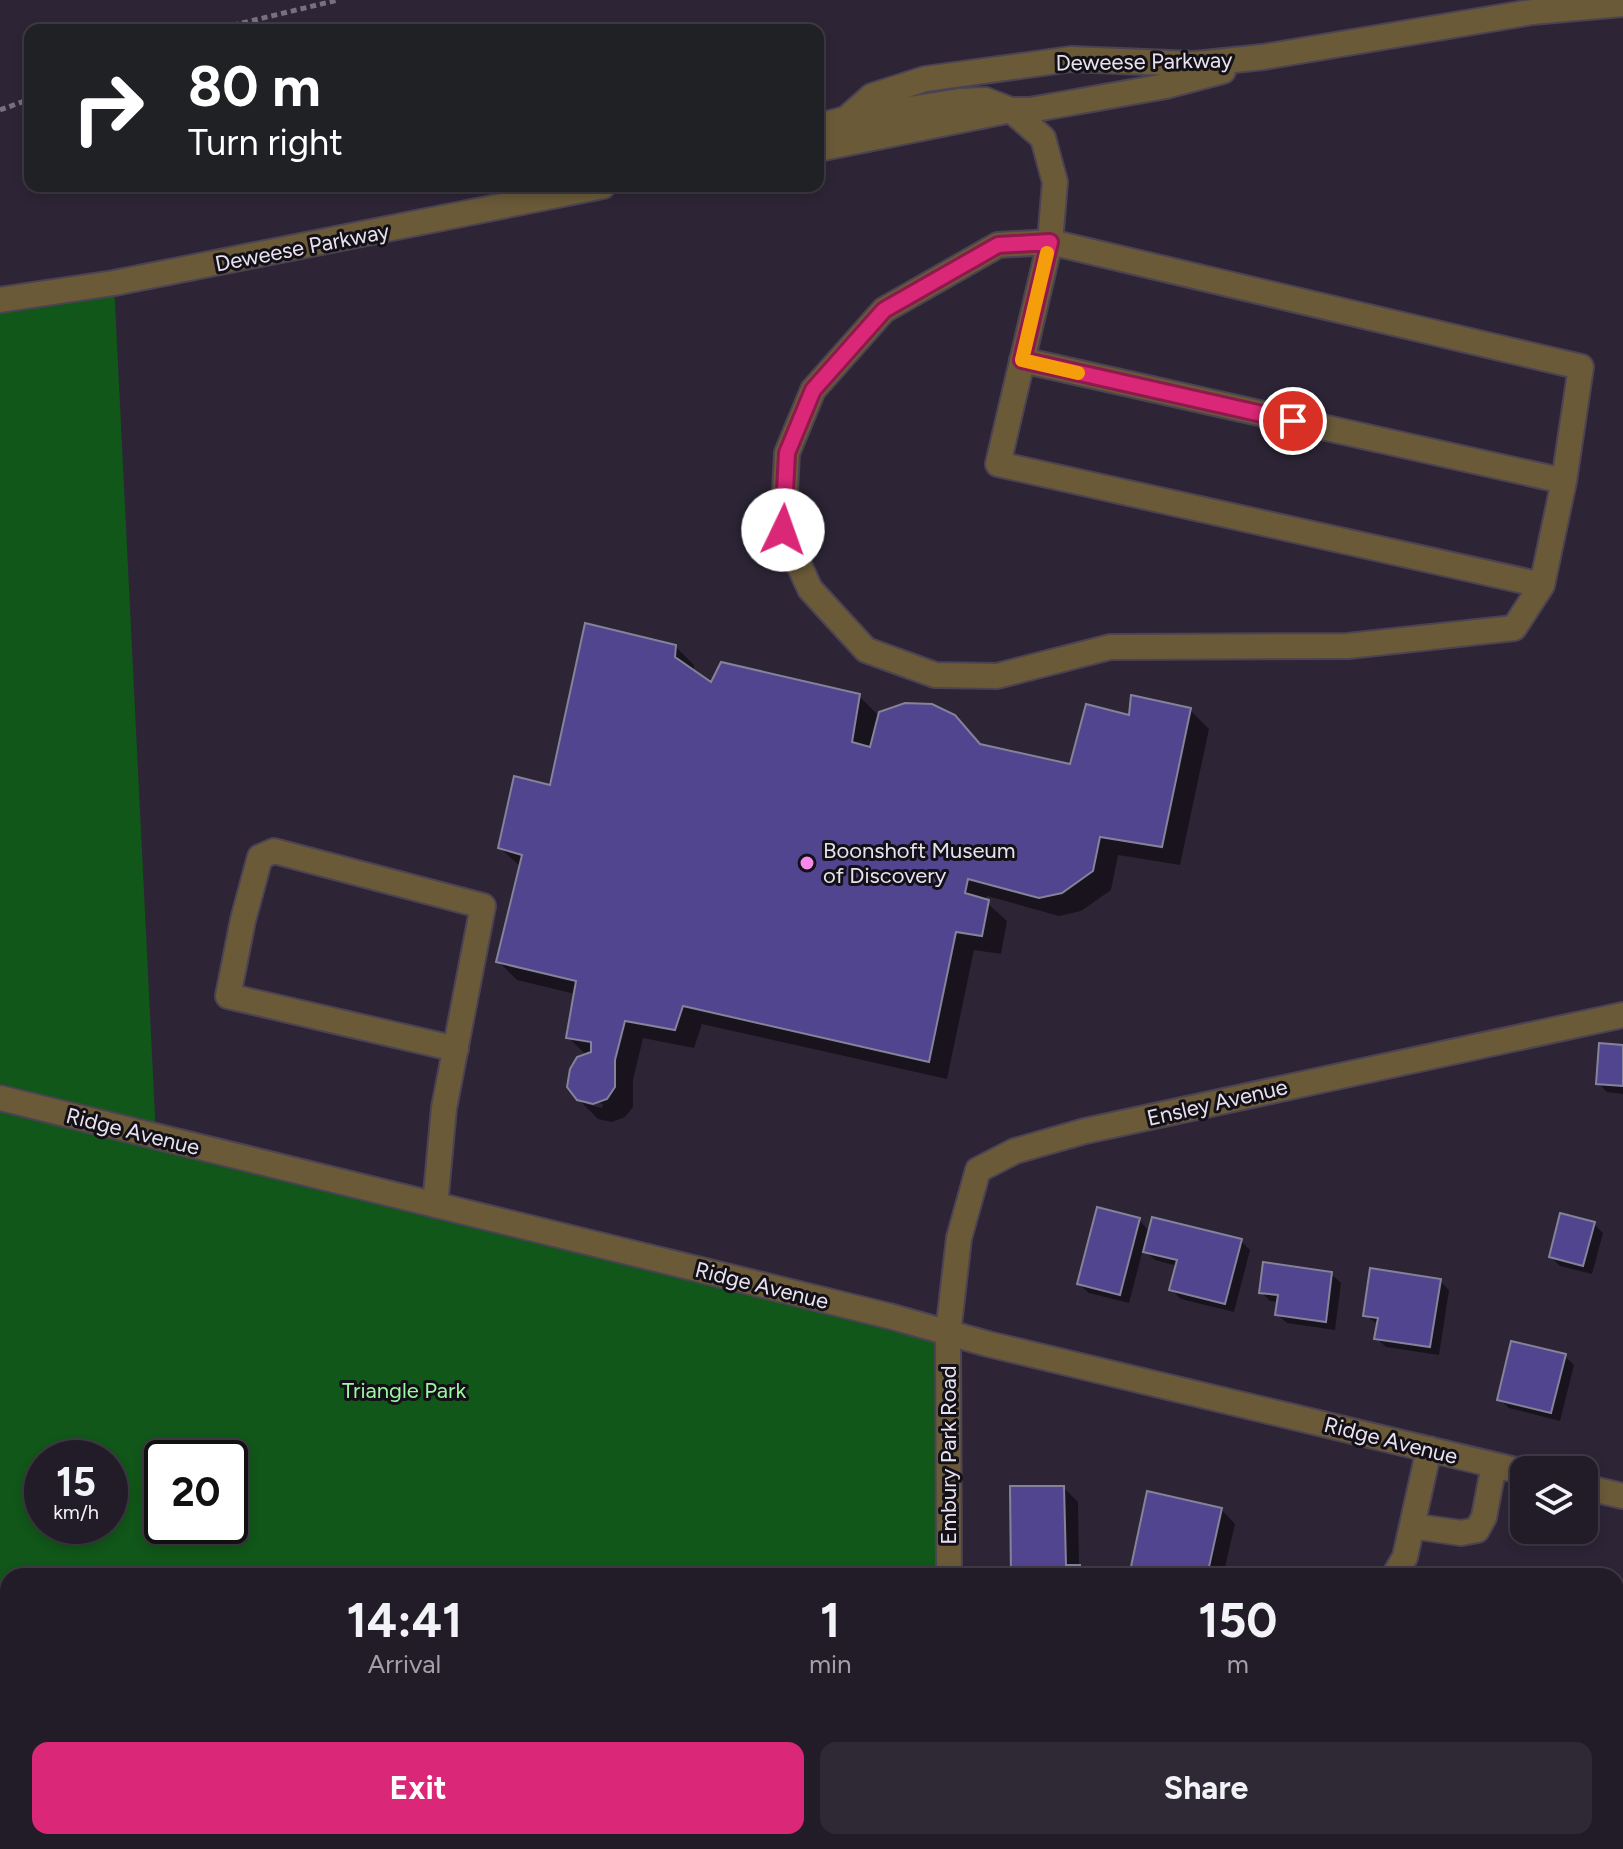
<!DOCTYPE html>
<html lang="en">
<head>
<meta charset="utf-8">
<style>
	body { margin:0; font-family:Figtree,sans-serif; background:#2e2934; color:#f1f3f6; height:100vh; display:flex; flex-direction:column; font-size:30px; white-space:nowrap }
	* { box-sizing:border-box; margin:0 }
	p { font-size:26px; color:#a2a1a8 }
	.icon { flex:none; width:44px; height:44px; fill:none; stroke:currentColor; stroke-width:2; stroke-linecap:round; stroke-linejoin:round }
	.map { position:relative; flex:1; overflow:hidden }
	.details { position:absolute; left:0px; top:1568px; width:1624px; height:282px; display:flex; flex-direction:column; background:#221c28; border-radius:24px 24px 0 0; box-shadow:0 4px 12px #0003,0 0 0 2px #3f3a45 }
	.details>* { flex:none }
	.top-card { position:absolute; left:24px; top:24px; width:800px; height:168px; border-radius:16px; box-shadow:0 4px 12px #0003,0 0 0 2px #3f3a45; background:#202124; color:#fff; overflow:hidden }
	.fabs { position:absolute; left:1510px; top:1456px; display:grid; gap:16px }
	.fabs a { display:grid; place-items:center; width:88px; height:88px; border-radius:16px; background:#221c28; box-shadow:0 4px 12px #0003,0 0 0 2px #3f3a45; font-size:40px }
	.speed { position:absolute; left:24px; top:1440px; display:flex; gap:16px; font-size:40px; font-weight:700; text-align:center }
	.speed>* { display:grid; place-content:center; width:104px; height:104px; border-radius:50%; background:#221c28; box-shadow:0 4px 12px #0003,0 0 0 2px #3f3a45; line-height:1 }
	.speed small { font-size:20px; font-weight:400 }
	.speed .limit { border:4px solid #111; border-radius:12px; background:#fff; color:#111 }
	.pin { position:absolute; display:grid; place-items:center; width:68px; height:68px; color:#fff; margin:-34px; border:4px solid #fff; border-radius:50%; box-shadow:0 2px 8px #0007 }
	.me { position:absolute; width:88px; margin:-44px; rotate:3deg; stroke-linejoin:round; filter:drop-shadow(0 0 6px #0008) }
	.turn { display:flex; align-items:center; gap:28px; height:168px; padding:0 32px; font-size:36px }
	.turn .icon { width:104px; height:104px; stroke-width:2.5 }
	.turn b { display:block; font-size:56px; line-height:68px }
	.eta { display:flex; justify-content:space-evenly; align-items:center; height:136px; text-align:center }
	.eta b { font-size:48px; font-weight:700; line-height:56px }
	.cta { display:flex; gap:16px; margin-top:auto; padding:16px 32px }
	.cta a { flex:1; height:92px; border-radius:16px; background:#db2777; color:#fff; font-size:32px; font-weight:700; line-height:92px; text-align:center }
	.cta a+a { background:#2e2934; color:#f1f3f6 }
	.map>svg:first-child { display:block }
</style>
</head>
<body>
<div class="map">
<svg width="1623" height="1849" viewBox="0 0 1623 1849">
	<rect width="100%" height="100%" fill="#2d2536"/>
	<path fill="#115719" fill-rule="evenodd" d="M114 283 156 1136 948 1333 949 1576H8V1842H953V1849H0V300ZM42 1458H110V1526H42ZM162 1458H230V1526H162Z"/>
	<path fill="#0007" fill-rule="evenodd" d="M675 646 694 665V672L712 685 859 696 880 717 954 716 982 746 1072 767 1131 717 1190 710 1209 729 1180 865 1118 855 1111 890 1081 911 1059 916 987 896 986 902 1007 921 1001 954 974 950 947 1079 702 1024 694 1048 643 1038 633 1080V1107L625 1117 612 1122 598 1119 578 1099 587 1056 568 1037 575 994 517 980 498 961 521 867 500 848ZM586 1100 603 1104 602 1108 586 1104Z
		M1623 1047V1094L1607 1092 1598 1083Z
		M1139 1220 1150 1232 1241 1241 1250 1250 1234 1312 1181 1299 1172 1290 1177 1266 1155 1260 1143 1249 1129 1303 1089 1293 1079 1284Z
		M1594 1224 1603 1233 1592 1274 1560 1266 1551 1257Z
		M1331 1274 1341 1283 1335 1330 1287 1323 1277 1314 1279 1302 1270 1301 1261 1292Z
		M1440 1281 1449 1290 1439 1355 1386 1347 1376 1338 1379 1325 1365 1315Z
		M1565 1356 1574 1365 1560 1421 1509 1408 1499 1399Z
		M1064 1488 1078 1502 1079 1566 1089 1576H1013Z
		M1221 1509 1235 1524 1223 1576H1131Z
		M1616 1593H1623V1678H1616Z
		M1054 1842H1104V1849H1054Z"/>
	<path fill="#52458f" stroke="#848399" stroke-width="2" d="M585 623 676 645 675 657 711 682 721 662 860 694 852 742 870 747 879 712 905 703 932 704 955 715 980 744 1070 764 1086 704 1129 715 1131 695 1191 708 1162 847 1100 837 1093 871 1062 893 1039 898 968 879 965 893 989 900 982 936 956 932 929 1062 683 1006 675 1030 625 1021 615 1060V1087L607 1099 593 1104 577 1100 567 1087 570 1069 577 1057 591 1052V1042L566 1038 576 981 496 962 522 855 498 848 514 776 550 785Z
		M1599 1043 1623 1045V1086L1596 1084Z
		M1097 1207 1140 1218 1120 1295 1077 1284Z
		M1560 1213 1595 1222 1583 1266 1549 1257Z
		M1152 1217 1242 1239 1225 1304 1169 1290 1177 1260 1143 1252Z
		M1263 1262 1332 1272 1326 1322 1275 1315 1278 1295 1259 1293Z
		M1370 1268 1441 1279 1430 1347 1374 1339 1378 1318 1363 1316Z
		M1511 1341 1566 1354 1551 1413 1497 1400Z
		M1010 1486H1064L1066 1565H1080V1576H1011Z
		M1147 1491 1222 1508 1207 1576H1129Z
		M1616 1591H1623V1669H1616Z
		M1618 1717H1623V1745H1618Z
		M1052 1842H1096V1849H1052Z"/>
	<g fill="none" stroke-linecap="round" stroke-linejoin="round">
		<defs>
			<path id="minor" d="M846 119 872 96 925 79 1071 59 1195 64 1263 57 1532 12 1623 4
				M818 126 846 119 960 101 985 100 1011 110H1030L1166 86 1223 71
				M818 149 1011 110 1043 138 1055 182 1050 242 998 464 1542 585
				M1050 242 1581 367 1564 481 1542 585 1514 628 1348 646 1110 647 997 676 935 675 866 650 810 589 783 530 787 453 813 390 884 310 998 245Z
				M0 300 114 283 603 186
				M1022 360 1564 481
				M0 1098 889 1316 988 1344 1524 1472
				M435 1205 444 1108 483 906 274 851 260 857 243 920 228 996 456 1049
				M1584 1487 1623 1496
				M1412 1526 1461 1533 1477 1530 1484 1517 1494 1465
				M949 1576 948 1333 959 1238 978 1170 1015 1151 1085 1131 1623 1015
				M1394 1576 1405 1557 1429 1449
				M953 1842V1849"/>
		</defs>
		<use href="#minor" stroke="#4b4353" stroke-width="28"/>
		<path stroke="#77707f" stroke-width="5" stroke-dasharray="6 4" stroke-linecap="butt" d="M213 30 338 0
			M0 110 30 99"/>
		<use href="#minor" stroke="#6a5a38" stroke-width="24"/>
	</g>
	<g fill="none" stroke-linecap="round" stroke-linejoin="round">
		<defs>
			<path id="route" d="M783 530 787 453 813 390 884 310 998 245 1050 242 1022 360 1293 421"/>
		</defs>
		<use href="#route" stroke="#8e194d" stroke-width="20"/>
		<use href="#route" stroke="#db2777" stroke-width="14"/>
		<path stroke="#f59e0b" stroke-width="14" d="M1047 253 1022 360 1078 373"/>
	</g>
	<circle fill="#f888ea" stroke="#131018" stroke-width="3" cx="807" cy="863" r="8"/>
	<g text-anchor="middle" stroke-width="6" stroke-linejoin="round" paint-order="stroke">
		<g font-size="22" fill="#e7e2ee" stroke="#131018">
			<text transform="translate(1144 61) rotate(-1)" y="8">Deweese Parkway</text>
			<text transform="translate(302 247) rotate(-11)" y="8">Deweese Parkway</text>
			<text transform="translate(1217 1102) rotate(-13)" y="8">Ensley Avenue</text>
			<text transform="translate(133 1131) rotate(14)" y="8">Ridge Avenue</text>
			<text transform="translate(762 1285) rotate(14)" y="8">Ridge Avenue</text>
			<text transform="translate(1391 1440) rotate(14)" y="8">Ridge Avenue</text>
			<text transform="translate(948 1455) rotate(-90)" y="8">Embury Park Road</text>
		</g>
		<g font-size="22" fill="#e7e2ee" stroke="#131018" text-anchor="start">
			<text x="823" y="858">Boonshoft Museum<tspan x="823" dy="25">of Discovery</tspan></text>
		</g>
		<g font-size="22" fill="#9df89f" stroke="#131018">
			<text x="404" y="1398">Triangle Park</text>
		</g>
	</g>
</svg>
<div class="fabs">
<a><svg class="icon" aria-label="layers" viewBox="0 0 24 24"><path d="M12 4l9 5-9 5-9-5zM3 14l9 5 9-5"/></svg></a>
</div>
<div class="speed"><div>15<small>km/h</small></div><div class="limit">20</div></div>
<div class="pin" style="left:1293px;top:421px;background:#d93025"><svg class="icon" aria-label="arrive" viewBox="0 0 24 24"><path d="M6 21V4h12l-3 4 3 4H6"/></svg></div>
<svg class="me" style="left:783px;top:530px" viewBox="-20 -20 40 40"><circle r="19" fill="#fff"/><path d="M0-13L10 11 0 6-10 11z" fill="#db2777"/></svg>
<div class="top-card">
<div class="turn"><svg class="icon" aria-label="right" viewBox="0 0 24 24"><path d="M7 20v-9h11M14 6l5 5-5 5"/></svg><div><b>80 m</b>Turn right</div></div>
</div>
<section class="details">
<div class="eta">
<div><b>14:41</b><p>Arrival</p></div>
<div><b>1</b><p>min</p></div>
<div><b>150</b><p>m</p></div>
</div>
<div class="cta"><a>Exit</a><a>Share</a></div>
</section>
</div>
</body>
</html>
